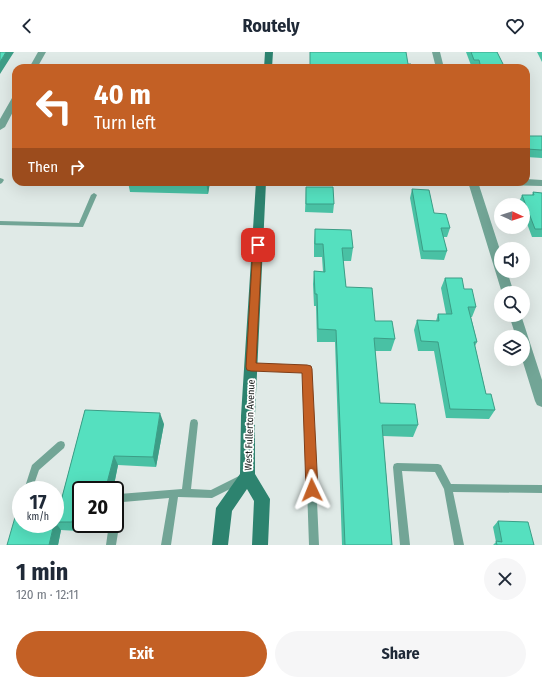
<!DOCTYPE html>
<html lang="en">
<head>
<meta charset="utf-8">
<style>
	body { margin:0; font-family:"Fira Sans Condensed",sans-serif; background:#f6f6f7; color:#1f2937; height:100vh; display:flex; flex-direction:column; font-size:15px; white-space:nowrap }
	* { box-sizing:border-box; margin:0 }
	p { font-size:13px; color:#747a83 }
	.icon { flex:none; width:22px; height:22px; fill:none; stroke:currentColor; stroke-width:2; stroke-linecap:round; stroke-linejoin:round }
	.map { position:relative; height:493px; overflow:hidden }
	.side { display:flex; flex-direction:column; background:#fff; flex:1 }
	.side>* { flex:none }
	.top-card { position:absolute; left:12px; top:12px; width:518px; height:122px; border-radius:12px; box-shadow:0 4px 16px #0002; background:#c36025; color:#fff; overflow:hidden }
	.needle { width:26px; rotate:93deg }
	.buttons { position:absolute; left:494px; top:146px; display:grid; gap:8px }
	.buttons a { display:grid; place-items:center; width:36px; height:36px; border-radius:50%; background:#fff; box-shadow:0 4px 16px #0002; font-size:20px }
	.speed { position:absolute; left:12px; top:429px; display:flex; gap:8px; font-size:20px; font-weight:700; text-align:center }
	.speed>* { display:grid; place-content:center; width:52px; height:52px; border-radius:50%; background:#fff; box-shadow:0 4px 16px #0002; line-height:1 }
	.speed small { font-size:10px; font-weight:400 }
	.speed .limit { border:2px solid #111; border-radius:6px; background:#fff; color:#111 }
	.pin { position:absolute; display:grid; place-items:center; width:34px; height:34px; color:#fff; margin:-17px; border-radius:8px; box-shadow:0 2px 6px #0006 }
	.me { position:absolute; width:44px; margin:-22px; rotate:358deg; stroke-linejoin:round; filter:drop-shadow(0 0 3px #0008) }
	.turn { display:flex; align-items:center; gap:14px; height:84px; padding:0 16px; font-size:18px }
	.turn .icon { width:52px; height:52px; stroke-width:2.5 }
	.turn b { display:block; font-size:28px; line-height:34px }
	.then { display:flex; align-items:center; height:38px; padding:0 16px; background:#0003; gap:8px; font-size:15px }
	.round { display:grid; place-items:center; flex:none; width:42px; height:42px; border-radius:21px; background:#f6f6f7 }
	.head { display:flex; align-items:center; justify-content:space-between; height:68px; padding:0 16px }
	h1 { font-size:24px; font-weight:700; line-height:30px }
	.cta { display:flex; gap:8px; margin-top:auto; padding:8px 16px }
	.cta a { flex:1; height:46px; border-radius:24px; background:#c36025; color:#fff; font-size:16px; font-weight:700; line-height:46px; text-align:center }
	.cta a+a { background:#f6f6f7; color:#1f2937 }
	header { display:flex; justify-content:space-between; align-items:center; height:52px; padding:0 16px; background:#fff; font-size:18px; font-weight:700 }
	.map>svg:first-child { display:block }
</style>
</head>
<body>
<header><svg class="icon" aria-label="back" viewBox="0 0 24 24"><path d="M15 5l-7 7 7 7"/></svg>Routely<svg class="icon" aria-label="heart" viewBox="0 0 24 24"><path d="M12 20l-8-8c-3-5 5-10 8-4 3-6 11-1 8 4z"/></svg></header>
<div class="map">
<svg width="542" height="493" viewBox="0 0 542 493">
	<rect width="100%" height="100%" fill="#e0eae7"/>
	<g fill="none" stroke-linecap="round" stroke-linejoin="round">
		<path fill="#72a596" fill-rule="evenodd" d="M0 126 3 127 4 128 2 131 0 132Z
			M94 141 97 143 83 175 0 173V169L79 171 91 143Z
			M251 312 307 314 310 315 311 317 319 493H309L303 320 251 318 248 317 247 315 248 313Z
			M194 367 197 368 198 371 191 437 211 438 243 422 246 423 247 426 246 429 212 446 178 445 171 493H161L169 446 123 450 116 493H106L109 472H115L116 443 119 442 182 437 190 371 191 368Z
			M61 389 64 390 65 393 64 396 39 418 32 438H24L32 413 58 390Z
			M397 411 438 412 441 413 451 432 542 433V441L453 440 464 493H454L444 437 435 420 402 419 410 493H400L393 415 394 412Z"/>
		<path fill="#72a596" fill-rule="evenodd" d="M38 0H46L37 16H29Z
			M432 0H440L444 16H436Z
			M16 43V54L5 75 0 78V67L12 46Z
			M526 127 542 128V134L491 133 486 130H526Z
			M468 130H478L501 201V219H507L514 241H502Z
			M509 263H521L542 328V355L537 353 535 349 522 307 523 285H516Z"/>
		<path fill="#2d836f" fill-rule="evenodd" d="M265 0H273L272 16H264Z
			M256 130H266L255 364V422L270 447 268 493H252L254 449 247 437 232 459 228 493H212L216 456 240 422 241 364Z"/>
	</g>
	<path fill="#49c1a4" d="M466 0H497L505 16H472Z
		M537 0H542V10Z
		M526 83V84L542 85V106L526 105Z
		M128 130H210L208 142 130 140Z
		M306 135 334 152 333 161 305 160Z
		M412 137 434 161 450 176 447 185H443L447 199 444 208 421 207 410 146Z
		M533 140 542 141V185H532L523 161V153H520L519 150 522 143H532Z
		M315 177 353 196 351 209H343L346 235 375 269 395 287 391 299H375L380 351 418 373 413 385 383 384 392 493H342L335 290H317L316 254H314L313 232 314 219 323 220 322 205H314V190Z
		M445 226 464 237 476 255 472 265H471L477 290 475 294 486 342 495 358 489 367 446 366 434 299H418L414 278 417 268 436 269 438 262H446L441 236Z
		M85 358 164 372 156 415 118 413 113 438H81V465L78 479 61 478 58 493H7L55 472V449H61Z
		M498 469 534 493H493L496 490 493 475Z"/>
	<path fill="#3c9d86" d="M6 0H14L0 22V10Z
		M206 130H210L208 142Z
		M160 361 164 372 156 415 153 405Z
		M114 404 118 413 113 438H108L106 435Z
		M81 434 83 438H81V465L78 479 72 470Z
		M55 470 61 478 58 493H49Z"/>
	<path fill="#55e0bf" stroke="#3c9d86" d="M0 0H6L0 10Z
		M310 0H406L408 12H411L412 16H310Z
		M471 0H497L505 16H481L479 8H474Z
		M526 83V84H542V98L526 97Z
		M306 135H333L334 152H306Z
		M412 137 429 138 434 161 446 162 450 176H441L447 199H423Z
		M533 140 542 141V177H535L522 143H534Z
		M315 177 351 178 353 196H342L346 235 372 236 375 269H392L395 287 374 286 380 351 415 352 418 373H382L392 493H345L336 278 318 277 317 242H315L314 219 325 220 323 192H315Z
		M445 226H462L464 237H472L476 255H468L477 290H474L486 342H491L495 358 450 357 438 290 421 289 417 268 439 269 438 262H452Z
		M85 358 160 361 153 405 114 404 106 435 81 434 72 470H55V449H61Z
		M20 448H21V472H54L49 493H7Z
		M498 469 528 470 534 493H497L496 489 502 490Z"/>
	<path fill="#c36025" stroke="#7f3e18" d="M258 190 262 193 256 311 307 313 311 314 312 317 318 438 316 442 312 444 308 442 306 438 302 321 251 319 247 318 246 315 253 193Z"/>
	<g text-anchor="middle" stroke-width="3.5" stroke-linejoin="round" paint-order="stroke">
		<g font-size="10" fill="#111514" stroke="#fff">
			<text transform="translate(249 373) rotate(-88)" y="4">West Fullerton Avenue</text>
		</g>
	</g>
</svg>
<div class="buttons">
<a><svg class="needle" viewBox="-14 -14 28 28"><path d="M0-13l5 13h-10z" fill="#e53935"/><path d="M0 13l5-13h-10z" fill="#747a83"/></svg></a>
<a><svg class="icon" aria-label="sound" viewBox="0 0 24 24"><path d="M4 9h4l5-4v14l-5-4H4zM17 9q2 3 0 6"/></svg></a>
<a><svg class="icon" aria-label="search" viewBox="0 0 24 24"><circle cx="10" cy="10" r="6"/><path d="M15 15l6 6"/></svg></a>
<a><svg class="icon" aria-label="layers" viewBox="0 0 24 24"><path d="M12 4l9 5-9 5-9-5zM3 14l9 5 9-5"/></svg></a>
</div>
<div class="speed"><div>17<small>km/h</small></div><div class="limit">20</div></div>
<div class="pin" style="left:258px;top:193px;background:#d93025"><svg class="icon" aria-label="arrive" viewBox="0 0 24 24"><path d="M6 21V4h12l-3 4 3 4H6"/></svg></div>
<svg class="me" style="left:312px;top:438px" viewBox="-20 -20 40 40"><path d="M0-17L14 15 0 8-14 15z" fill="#c36025" stroke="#fff" stroke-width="4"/></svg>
<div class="top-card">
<div class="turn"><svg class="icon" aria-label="left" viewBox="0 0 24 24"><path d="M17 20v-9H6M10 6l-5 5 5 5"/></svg><div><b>40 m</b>Turn left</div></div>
<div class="then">Then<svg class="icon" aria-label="right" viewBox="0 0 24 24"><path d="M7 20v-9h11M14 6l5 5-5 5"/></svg></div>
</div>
</div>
<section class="side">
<div class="head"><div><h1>1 min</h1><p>120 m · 12:11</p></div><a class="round"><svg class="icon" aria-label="close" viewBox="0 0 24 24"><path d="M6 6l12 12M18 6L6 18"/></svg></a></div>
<div class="cta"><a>Exit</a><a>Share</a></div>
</section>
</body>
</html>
